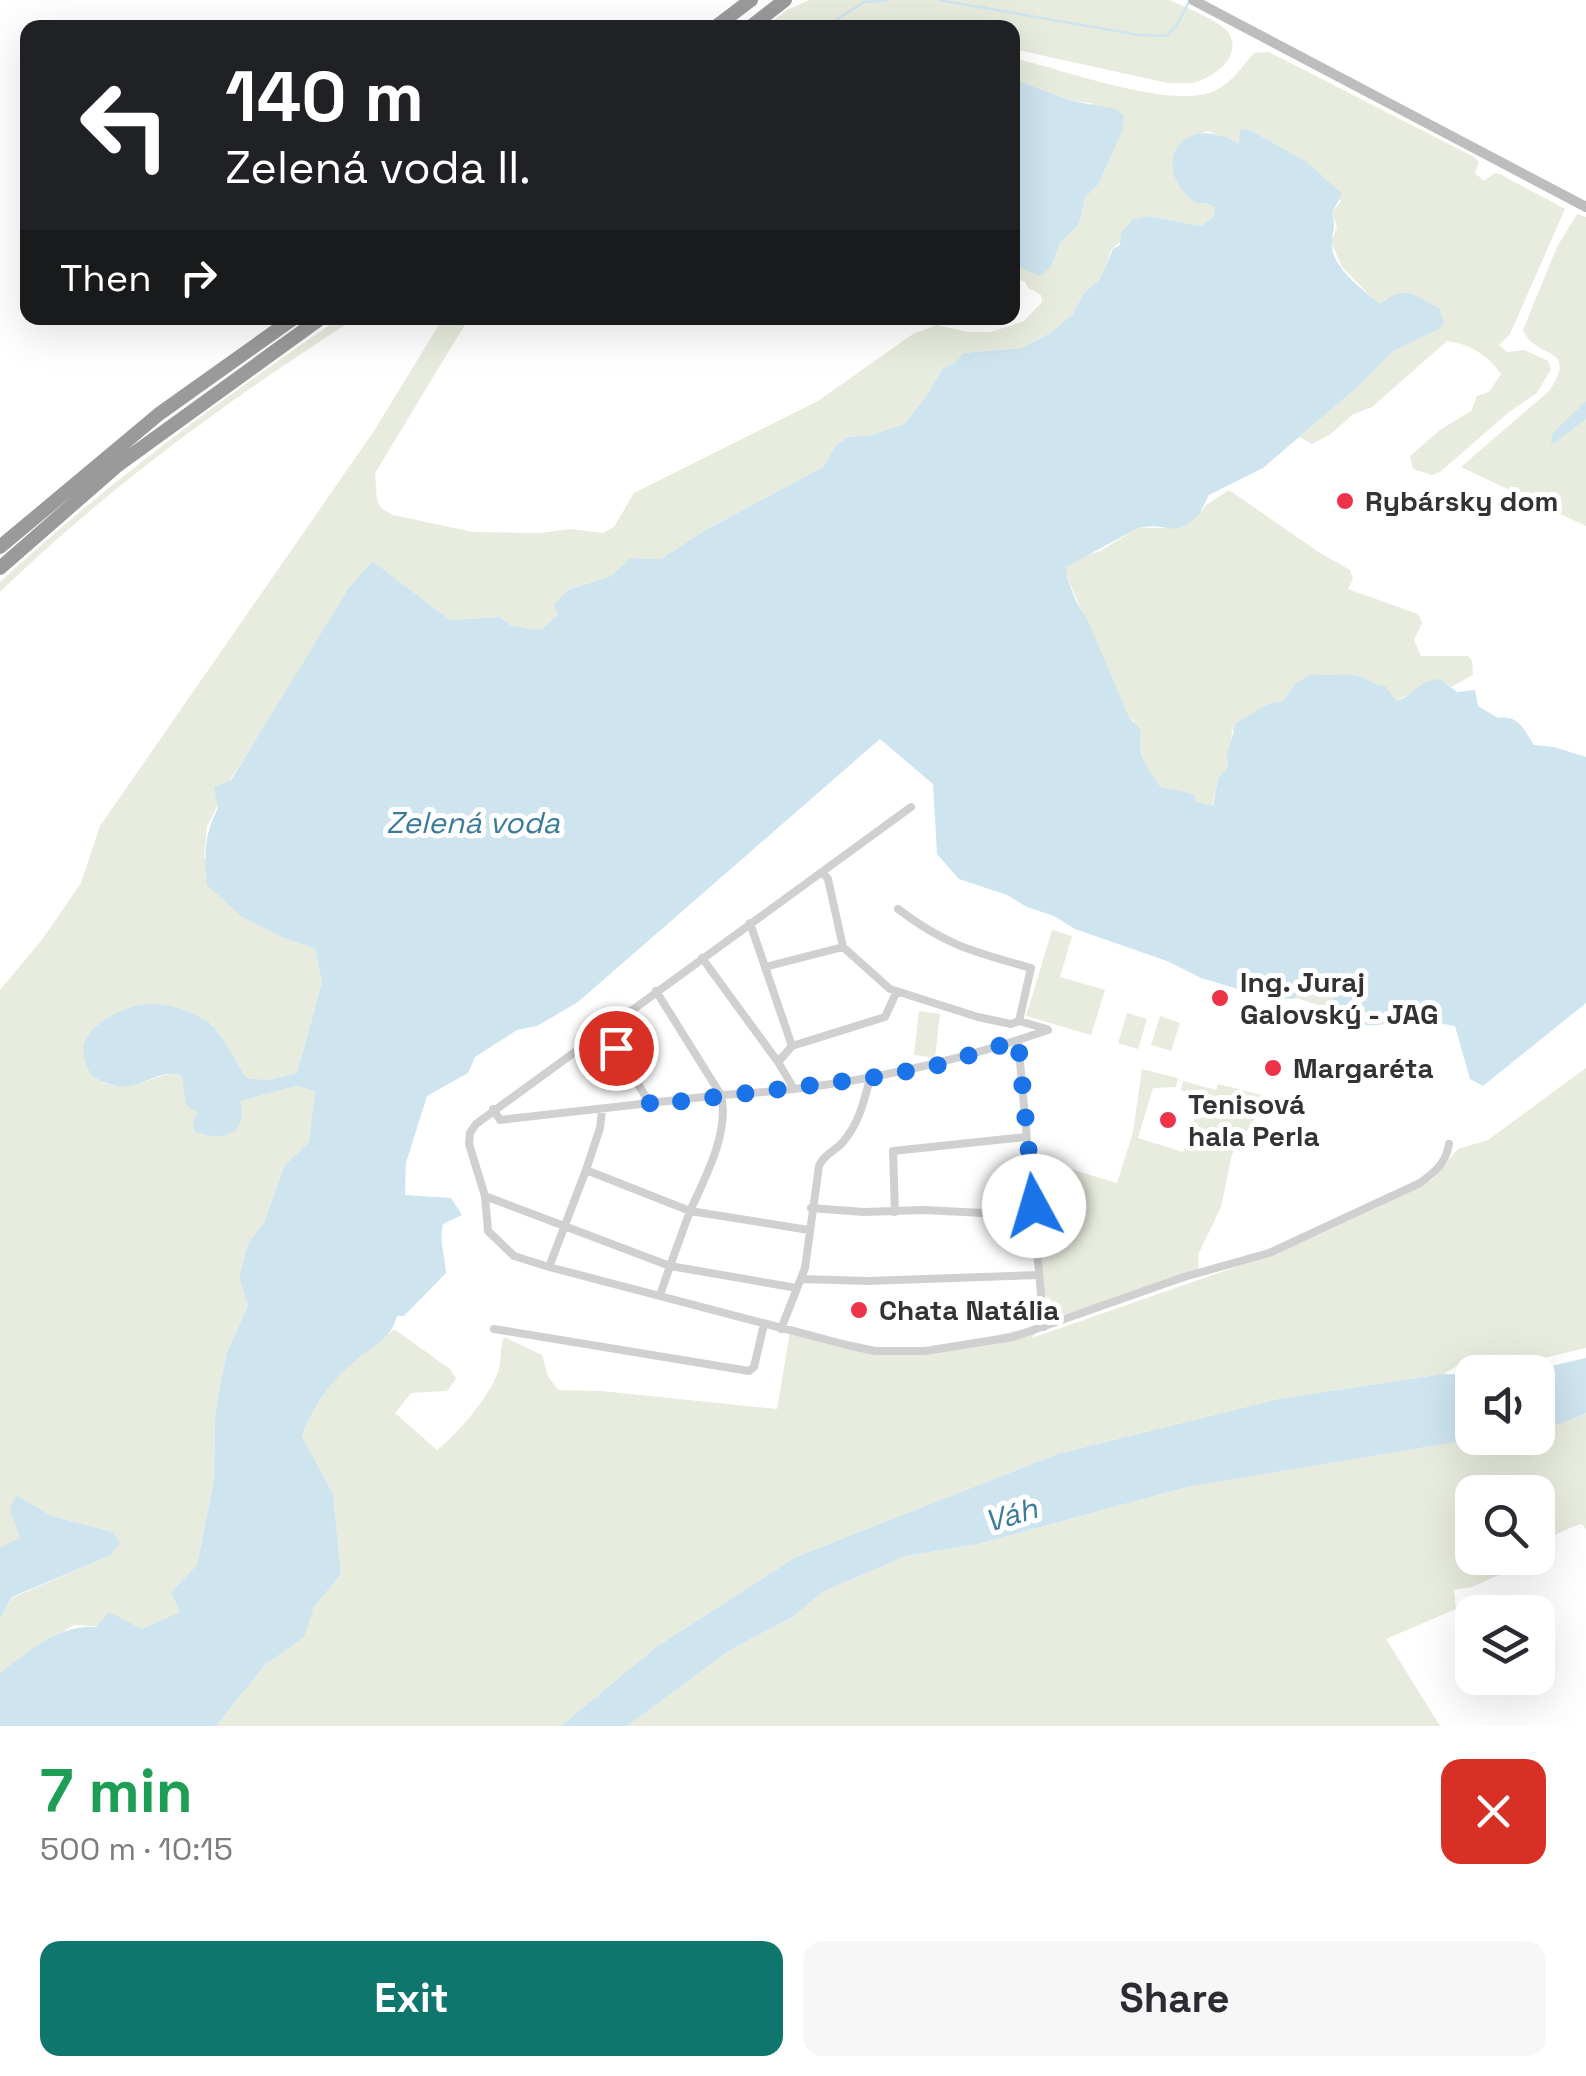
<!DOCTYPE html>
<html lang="en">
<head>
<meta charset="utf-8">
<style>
	body { margin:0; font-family:"Space Grotesk",sans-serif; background:#f7f7f7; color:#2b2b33; height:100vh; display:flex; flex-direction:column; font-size:38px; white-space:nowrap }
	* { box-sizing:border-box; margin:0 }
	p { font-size:32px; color:#7c7c81 }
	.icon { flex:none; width:55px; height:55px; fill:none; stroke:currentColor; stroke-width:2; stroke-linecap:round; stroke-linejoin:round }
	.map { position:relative; height:1726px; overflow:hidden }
	.details { display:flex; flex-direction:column; background:#fff; flex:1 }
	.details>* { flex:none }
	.top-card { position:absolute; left:20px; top:20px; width:1000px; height:305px; border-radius:20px; box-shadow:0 10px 40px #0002; background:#202124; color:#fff; overflow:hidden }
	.tools { position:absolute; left:1455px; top:1355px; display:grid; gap:20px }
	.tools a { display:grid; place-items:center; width:100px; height:100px; border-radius:20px; background:#fff; box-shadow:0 10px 40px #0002; font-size:50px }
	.pin { position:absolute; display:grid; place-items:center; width:85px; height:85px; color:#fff; margin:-42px; border:5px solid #fff; border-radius:50%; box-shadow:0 2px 10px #0007 }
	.me { position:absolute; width:110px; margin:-55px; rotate:354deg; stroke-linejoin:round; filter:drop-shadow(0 0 8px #0008) }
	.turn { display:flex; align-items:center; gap:35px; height:210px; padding:0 40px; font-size:45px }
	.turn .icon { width:130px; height:130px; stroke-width:2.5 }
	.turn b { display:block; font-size:70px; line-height:85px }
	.then { display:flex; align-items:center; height:95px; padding:0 40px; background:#0003; gap:20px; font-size:38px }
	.round { display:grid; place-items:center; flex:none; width:105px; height:105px; border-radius:20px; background:#f7f7f7 }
	.headline { display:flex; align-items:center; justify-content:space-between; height:170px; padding:0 40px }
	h1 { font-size:60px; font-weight:700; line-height:75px; color:#1e9e55 }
	.primary-button { display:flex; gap:20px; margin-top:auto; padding:20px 40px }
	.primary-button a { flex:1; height:115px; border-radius:20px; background:#0f766e; color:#fff; font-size:40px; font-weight:700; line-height:115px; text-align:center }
	.primary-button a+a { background:#f7f7f7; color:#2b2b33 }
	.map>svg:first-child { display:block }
</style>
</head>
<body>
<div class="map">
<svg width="1586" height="1726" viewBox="0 0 1586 1726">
	<rect width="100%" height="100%" fill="#fff"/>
	<path fill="#e7ecde" d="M809 0H1170C1184 7 1220 21 1228 32 1244 56 1214 78 1192 83 1184 84 1175 83 1168 83L1013 49 1012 28 765 27 787 10Z
		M1269 52 1474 157 1479 162 1475 173 1484 181 1495 173 1500 174 1565 209 1510 334 1499 345 1507 352 1524 350 1548 361 1551 369 1537 393 1509 412 1440 472 1432 475 1413 469 1410 456 1440 430 1471 411 1477 396 1489 392 1501 374C1488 355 1470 344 1447 341L1372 407 1352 415 1331 434 1312 444 1299 437 1363 382 1393 351 1431 330 1386 299 1379 305 1342 267 1331 242 1337 227 1332 213 1341 201 1232 140 1208 131 1184 140 1196 203H1206L1215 207 1213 217 1201 226 1149 216 1112 249 1100 279 1083 294 1073 314 1050 333 1022 348 963 353 955 363 943 368 925 398 904 424 872 435 848 437 836 445 823 467 702 532 661 559 630 558 611 576 568 590 558 615 541 630 510 625 500 617 450 620 371 561 230 780 207 827 204 857 281 937 315 949 322 982 297 1073 269 1080 247 1078 212 1024 145 1004 103 1083C143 1095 154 1069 183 1075L186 1104 239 1101 296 1086 315 1091 309 1142 284 1166 264 1223 248 1244 239 1278 248 1303 226 1355 215 1415 214 1480 197 1565 171 1592 181 1612 142 1629 74 1625 27 1653 0 1674V1619L12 1598 109 1556 113 1532 52 1516 17 1496 21 1539 0 1547V990L41 941 81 883 100 826 374 431 443 318H469L375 473 377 500 381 508 393 515 473 532 540 533 570 529 603 533 614 527 634 493 818 401 913 334 937 325 967 332H991L1024 321 1042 302 1041 295 1028 288 1025 282 1013 277V265L1040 275 1051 267 1060 243 1079 224 1085 198 1098 185 1122 132 1091 103 1072 101 1013 79V58C1060 68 1175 112 1216 90 1234 81 1241 67 1254 53Z
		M1577 214 1586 217V526L1461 467 1549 391C1580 345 1535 360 1523 330L1557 247Z
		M340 318H356C231 398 107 488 0 592V582C106 484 221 399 340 318Z
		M1229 490 1320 553 1350 570 1353 579 1348 589 1418 614 1422 623 1414 640 1421 656H1468L1472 661 1473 675 1451 687 1440 679 1396 701C1356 670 1343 672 1295 684L1283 701 1268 704 1232 731 1228 767 1218 780 1212 807 1196 802 1193 794 1160 788 1146 769 1134 721 1129 717 1066 575 1068 566 1075 560 1100 551 1138 528H1163L1199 515 1206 505Z
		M1052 930 1072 936 1060 977 1105 990 1091 1035 1026 1016Z
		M1300 986 1335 996 1331 1009 1296 998Z
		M919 1011 940 1014 935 1058 914 1055Z
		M1127 1013 1147 1019 1138 1049 1118 1043Z
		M1160 1016 1180 1023 1171 1051 1151 1045Z
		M1586 1068V1348L1514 1365 1462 1363 1443 1374 1278 1399 1057 1454 796 1557 656 1647 561 1726H216L265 1665 303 1637 314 1607 341 1574 333 1494 302 1436C314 1405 331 1381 356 1359 369 1349 382 1341 394 1329L450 1369 456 1379 447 1391 411 1393 395 1413 437 1450C457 1435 493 1393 499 1368 501 1358 500 1348 504 1337L542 1355 548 1376 558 1390 601 1391 777 1409 791 1326C827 1336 870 1351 908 1349 953 1347 997 1335 1041 1325L1032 1338 1247 1263 1314 1237 1393 1200 1432 1180 1458 1149 1488 1140Z
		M1142 1069 1178 1078 1176 1087 1153 1088 1138 1138 1183 1152 1201 1100 1181 1090 1183 1081 1216 1090 1218 1084 1269 1097 1232 1154 1221 1207 1198 1255 1199 1271 1053 1318 1046 1312 1051 1300 1044 1295 1033 1157 1043 1161 1047 1167 1062 1172 1064 1167 1117 1183 1133 1132Z
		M1586 1413V1529L1582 1524C1560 1531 1548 1536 1538 1556V1492H1472V1558H1537L1472 1587 1454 1590 1456 1609 1386 1639 1440 1726H627L730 1650 794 1616 822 1592 906 1556 978 1544 1187 1487 1480 1438H1538V1428L1563 1423Z"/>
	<path fill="#cee4ef" d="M1013 79 1072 101 1116 109 1124 116 1122 132 1098 185 1085 198 1079 224 1060 243 1051 267 1040 276 1013 265Z
		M1248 129 1307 162 1342 194 1332 213C1337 229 1331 232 1332 246 1333 268 1364 291 1380 304 1406 284 1415 295 1440 309L1444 323 1439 329 1393 351 1363 382 1263 468 1209 495 1199 515 1186 525 1176 529 1153 526 1138 528 1068 566 1066 575 1076 601 1088 621 1129 717 1141 730C1136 754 1148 768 1160 787L1194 794 1196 802 1213 806 1218 779 1228 767 1227 754 1236 723 1268 704 1283 701 1295 684 1312 674C1326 676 1339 674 1353 675 1366 676 1373 686 1385 686L1396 701C1415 696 1415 681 1440 679L1457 692 1475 690 1478 706 1498 718C1519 714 1524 730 1534 745L1554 747 1586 757V1003L1483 1086 1470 1079 1455 1026C1444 1024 1433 1021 1423 1021 1386 1020 1361 1037 1331 1009L1334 996 1300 986 1296 998 1292 999 1265 997 1201 978 1167 961 1075 929 1054 916 1027 907 1007 895 959 879 937 854 933 784 880 739 578 1002 537 1026 517 1030 475 1057 468 1073 427 1096 406 1163 405 1195 451 1198 462 1215 443 1224C439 1241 445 1256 446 1273L404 1316H397C391 1340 373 1345 356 1360 330 1382 314 1405 302 1436L333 1494 341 1574 314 1607 304 1637 265 1665 216 1726H0V1673C28 1652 59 1624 96 1627L109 1612 142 1629 180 1612 171 1592 197 1565 214 1480 215 1415 226 1355 248 1304 239 1278 248 1243 264 1223 284 1166 309 1142 315 1091 296 1086 240 1101C249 1136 221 1142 194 1131L193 1121 198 1113 186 1105 182 1075C147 1067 137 1105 91 1075 87 1066 81 1056 84 1045 89 1023 126 1005 147 1004 168 1003 189 1010 207 1021 220 1029 236 1063 247 1078L269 1080 297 1073 322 982 315 949 281 937 241 916 207 885C204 856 204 834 218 808L214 787 231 780 349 588 372 561 450 620 500 617 510 625 541 630 558 615 554 605 568 590 611 576 630 558 661 559 702 532 823 467 836 445 848 437 872 435 904 424 925 398 943 368 955 363 963 353 1022 348 1050 333 1073 314 1083 294 1100 279 1113 249 1120 245 1121 233 1132 220 1149 216 1201 226 1213 217 1215 207 1206 203H1196C1147 168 1181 109 1239 144L1240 130Z
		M1586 401V419L1551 445 1552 434Z
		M1586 1358V1413L1563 1423 1538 1428V1372H1525Z
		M1443 1374 1472 1375V1438H1480L1187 1487 978 1544 906 1556 822 1592 794 1616 730 1650 627 1726H561L656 1647 796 1557 1057 1454 1278 1399Z
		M16 1495 52 1516 113 1532 120 1544 109 1556 12 1597 0 1619V1547L20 1538 10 1509Z"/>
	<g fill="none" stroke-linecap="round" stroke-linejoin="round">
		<path stroke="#cee4ef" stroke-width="2.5" d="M939 0 1139 35 1166 36 1177 25 1190 0
			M824 28 864 2 887 0"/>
		<path stroke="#d0d0d0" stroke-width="8" d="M911 807 476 1124 470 1133 469 1144 485 1196 488 1231 514 1256 549 1267 847 1345 875 1351H925L1013 1337 1184 1277 1269 1253 1420 1183C1435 1172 1446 1163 1449 1144
			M822 872 828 879 843 947 890 989 978 1017 1011 1024 1019 1021 1047 1029
			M898 909C945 945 974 952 1031 968L1019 1021
			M750 923 792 1046 778 1062
			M702 958 778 1062 794 1089
			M765 967 843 947
			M656 991 721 1095C824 1090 920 1071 1018 1040
			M603 1029 651 1105
			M792 1046 885 1017 896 993
			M493 1109 500 1120 721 1095C730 1132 705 1178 690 1211L586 1170 600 1128 602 1110
			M485 1196 670 1266 660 1295
			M811 1208 864 1212 923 1210 1023 1215 1035 1222
			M895 1212 893 1151 1026 1137
			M549 1267 586 1170
			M801 1279 868 1281 1039 1275
			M797 1288 670 1266 690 1211 809 1230
			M1044 1327 1018 1040 1048 1030
			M494 1329 749 1371 754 1367 764 1324
			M781 1329 805 1268 819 1166C824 1154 834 1152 843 1142 859 1123 864 1102 870 1078"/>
		<path stroke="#bdbdbd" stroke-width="10" d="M1193 0 1586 207"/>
		<path stroke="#9a9a9a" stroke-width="14" d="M714 28 751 0
			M749 28 785 0
			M0 547 159 414 294 318
			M0 568 118 465 321 318"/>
	</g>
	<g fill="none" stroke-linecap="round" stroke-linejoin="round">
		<path stroke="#1a73e8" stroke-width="18" stroke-dasharray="0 32.4" d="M616 1048 651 1105 870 1078 935 1066 1018 1040 1034 1206"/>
	</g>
	<g fill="#ed324a" stroke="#fff" stroke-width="4">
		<circle cx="1345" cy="501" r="10"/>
		<circle cx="1220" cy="998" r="10"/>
		<circle cx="1273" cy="1068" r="10"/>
		<circle cx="1168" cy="1120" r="10"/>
		<circle cx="859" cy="1310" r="10"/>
	</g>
	<g text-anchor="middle" stroke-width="10" stroke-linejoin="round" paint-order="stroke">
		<g font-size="28" font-weight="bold" fill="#333" stroke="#fff" text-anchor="start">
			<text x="1365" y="511">Rybársky dom</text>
			<text x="1240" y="992">Ing. Juraj<tspan x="1240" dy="32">Galovský - JAG</tspan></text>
			<text x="1293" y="1078">Margaréta</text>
			<text x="1188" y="1114">Tenisová<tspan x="1188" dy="32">hala Perla</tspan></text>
			<text x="879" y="1320">Chata Natália</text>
		</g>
		<g font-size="30" font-style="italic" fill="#3b7b9a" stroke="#fff">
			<text x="473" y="833">Zelená voda</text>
			<text transform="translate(1011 1515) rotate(-17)" y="10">Váh</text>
		</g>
	</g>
</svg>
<div class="tools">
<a><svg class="icon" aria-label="sound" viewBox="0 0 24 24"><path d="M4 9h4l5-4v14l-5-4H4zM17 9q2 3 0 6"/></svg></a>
<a><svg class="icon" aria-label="search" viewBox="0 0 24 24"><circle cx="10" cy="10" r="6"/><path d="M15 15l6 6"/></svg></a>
<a><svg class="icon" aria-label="layers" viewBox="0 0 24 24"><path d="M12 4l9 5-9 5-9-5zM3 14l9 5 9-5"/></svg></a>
</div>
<div class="pin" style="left:616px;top:1048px;background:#d93025"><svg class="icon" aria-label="arrive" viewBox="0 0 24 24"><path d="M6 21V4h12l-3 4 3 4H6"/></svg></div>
<svg class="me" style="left:1034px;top:1206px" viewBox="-20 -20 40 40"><circle r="19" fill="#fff"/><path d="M0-13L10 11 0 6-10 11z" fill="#1a73e8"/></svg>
<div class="top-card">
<div class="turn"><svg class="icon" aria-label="left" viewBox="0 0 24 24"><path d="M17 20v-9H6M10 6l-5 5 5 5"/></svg><div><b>140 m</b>Zelená voda II.</div></div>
<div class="then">Then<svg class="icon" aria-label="right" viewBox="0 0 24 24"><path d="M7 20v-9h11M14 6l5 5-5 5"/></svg></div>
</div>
</div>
<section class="details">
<div class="headline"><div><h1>7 min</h1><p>500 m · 10:15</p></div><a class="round" style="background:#d93025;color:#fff"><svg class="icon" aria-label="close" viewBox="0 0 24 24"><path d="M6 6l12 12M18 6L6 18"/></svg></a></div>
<div class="primary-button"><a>Exit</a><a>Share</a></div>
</section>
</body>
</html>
